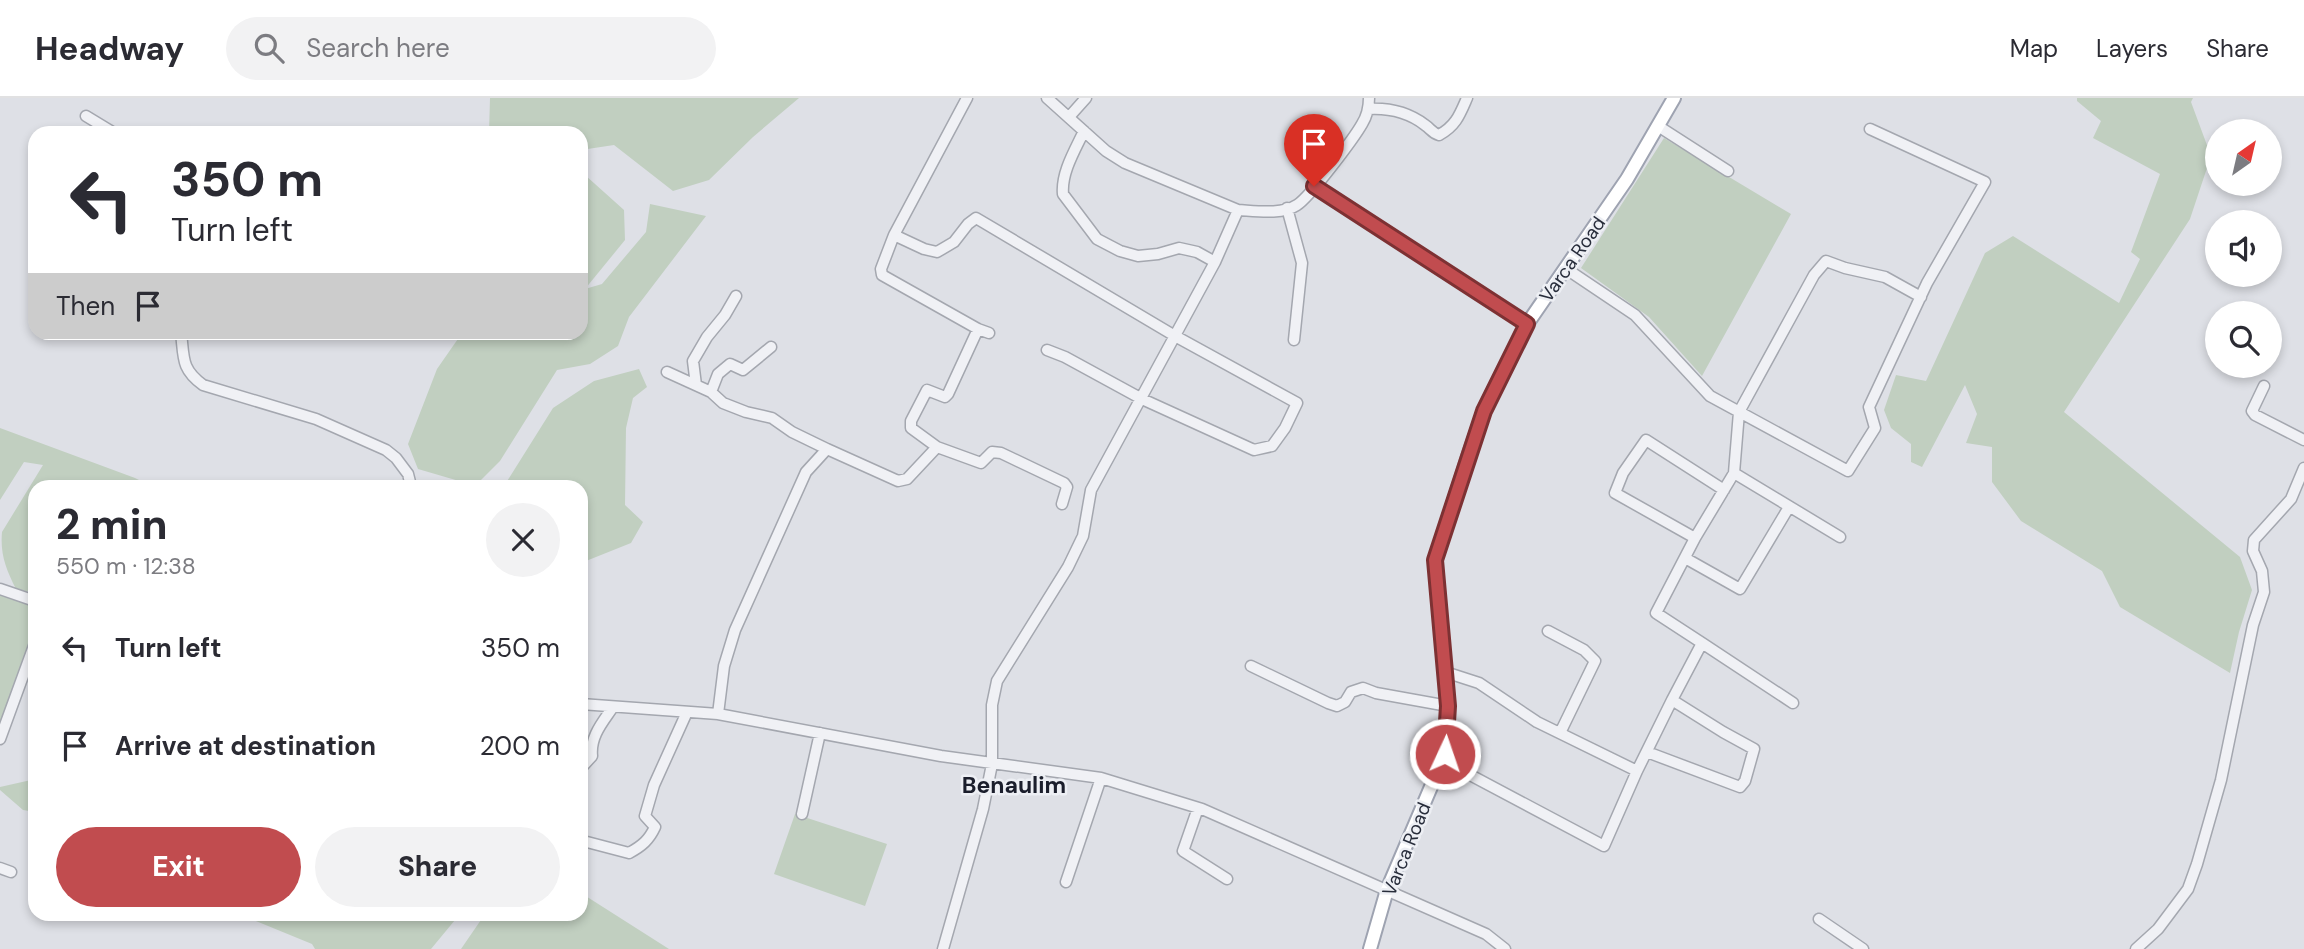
<!DOCTYPE html>
<html lang="en">
<head>
<meta charset="utf-8">
<style>
	body { margin:0; font-family:"DM Sans",sans-serif; background:#f2f2f3; color:#2b2b33; height:100vh; display:flex; flex-direction:column; font-size:26px; white-space:nowrap }
	* { box-sizing:border-box; margin:0 }
	p { font-size:23px; color:#7c7c81 }
	.icon { flex:none; width:38px; height:38px; fill:none; stroke:currentColor; stroke-width:2; stroke-linecap:round; stroke-linejoin:round }
	.map { position:relative; flex:1; overflow:hidden }
	.side { position:absolute; left:28px; top:382px; width:560px; height:441px; display:flex; flex-direction:column; background:#fff; border-radius:21px; box-shadow:0 4px 10px #0003 }
	.side>* { flex:none }
	.top-card { position:absolute; left:28px; top:28px; width:560px; height:214px; border-radius:21px; box-shadow:0 4px 10px #0003; background:#fff; color:#2b2b33; overflow:hidden }
	.needle { width:46px; rotate:34deg }
	.controls { position:absolute; left:2205px; top:21px; display:grid; gap:14px }
	.controls a { display:grid; place-items:center; width:77px; height:77px; border-radius:50%; background:#fff; box-shadow:0 4px 10px #0003; font-size:35px }
	.pin { position:absolute; display:grid; place-items:center; width:60px; height:60px; color:#fff; margin:-72px -30px; border-radius:50% 50% 50% 0; rotate:-45deg; box-shadow:0 0 7px #0007 }
	.pin .icon { rotate:45deg }
	.me { position:absolute; width:77px; margin:-38px; rotate:3deg; stroke-linejoin:round; filter:drop-shadow(0 0 5px #0008) }
	.turn { display:flex; align-items:center; gap:24px; height:147px; padding:0 28px; font-size:32px }
	.turn .icon { width:91px; height:91px; stroke-width:2.5 }
	.turn b { display:block; font-size:49px; line-height:60px }
	.then { display:flex; align-items:center; height:66px; padding:0 28px; background:#0003; gap:14px; font-size:26px }
	.round { display:grid; place-items:center; flex:none; width:74px; height:74px; border-radius:37px; background:#f2f2f3 }
	.headline { display:flex; align-items:center; justify-content:space-between; height:119px; padding:0 28px }
	h1 { font-size:42px; font-weight:800; line-height:52px }
	.action { display:flex; gap:14px; margin-top:auto; padding:14px 28px }
	.action a { flex:1; height:80px; border-radius:42px; background:#c14c4f; color:#fff; font-size:28px; font-weight:800; line-height:80px; text-align:center }
	.action a+a { background:#f2f2f3; color:#2b2b33 }
	ul { padding:0; list-style:none }
	li { display:flex; align-items:center; gap:21px; height:98px; padding:0 28px }
	li div { flex:1 }
	li b { display:block; font-size:26px }
	li em { font-style:normal }
	header { display:flex; align-items:center; gap:42px; box-sizing:border-box; height:98px; padding:0 35px; background:#fff; border-bottom:2px solid #e1e1e2 }
	header strong { font-size:33px }
	nav { display:flex; gap:38px; margin-inline-start:auto; font-size:24px }
	.search { width:490px; height:63px; background:#f2f2f3; display:flex; align-items:center; gap:18px; box-sizing:border-box; padding:0 24px; border-radius:38px; color:#7c7c81; font-size:26px }
	.map>svg:first-child { display:block }
</style>
</head>
<body>
<header>
<strong>Headway</strong>
<div class="search"><svg class="icon" aria-label="search" viewBox="0 0 24 24"><circle cx="10" cy="10" r="6"/><path d="M15 15l6 6"/></svg>Search here</div>
<nav><a>Map</a><a>Layers</a><a>Share</a></nav>
</header>
<div class="map">
<svg width="2304" height="851" viewBox="0 0 2304 851">
	<rect width="100%" height="100%" fill="#dee0e6"/>
	<path fill="#c1cfc0" d="M490 0H799L753 39 709 82 673 93 614 47 581 52V35H489Z
		M2077 0H2193L2191 4 2211 58 2190 121 2064 314 2240 459 2252 492 2239 534 2230 575 2120 509 2102 473 2021 423 1992 384V349L1966 345 1977 316 1965 287 1922 369 1911 364V346L1891 330 1884 312 1896 277 1926 283 1985 155 2013 138 2119 205 2140 161 2131 154 2160 76 2093 40 2101 23 2077 3Z
		M1664 40 1791 116 1702 278 1649 219 1581 170Z
		M581 52 585 77 624 112 625 142 585 191 602 186 646 134 650 106 706 118 629 219 618 248 590 266 557 272 500 363 478 385 459 383 418 371 408 346 437 271 462 235 581 234Z
		M639 271 647 289 633 300 626 330 625 407 643 424 631 445 581 465V388H504L553 310 594 283Z
		M0 330 135 380 151 388H35V495L16 491C6 471 0 456 2 434L43 367 24 364 0 402Z
		M0 497 35 508V529L0 626Z
		M35 675V714L23 712 0 692V689L31 682Z
		M795 716 887 746 865 808 774 776Z
		M581 795 669 851H461L485 816H581Z
		M239 816H460L431 851H315L312 846Z"/>
	<g fill="none" stroke-linecap="round" stroke-linejoin="round">
		<defs>
			<path id="minor" d="M967 0 894 137 924 151 937 154 954 144 968 126 976 120 1175 238 1297 305 1285 330 1272 348 1254 352 1142 301 1065 259 1047 252
				M1047 0 1106 53 1125 65 1238 112
				M1369 11C1389 10 1408 14 1425 27 1431 31 1432 35 1439 37 1456 28 1460 16 1467 0
				M86 18 114 35
				M1069 19 1086 0
				M1658 28 1728 73
				M1084 33C1075 52 1061 75 1063 96L1097 141 1120 153 1138 158 1158 156 1179 150 1197 154 1215 164
				M1314 88 1527 226
				M1287 110 1302 165 1294 242
				M894 137 881 171 882 177 978 231 989 235
				M1565 170 1635 217 1710 298 1848 373 1875 330 1869 309 1927 185 1985 84 1870 31
				M181 234C184 260 181 271 203 287L316 321 386 352 396 360 408 376 411 388
				M667 274 711 294 723 305 746 314 772 320 792 334 827 351
				M696 287 693 263 707 239 725 217 736 198
				M2264 288 2252 313 2255 317 2304 342
				M711 294 718 276 730 266 743 272 771 249
				M937 349 911 330V323L927 292 945 299 948 296 978 231
				M1734 375 1739 314 1814 177 1826 163 1845 170 1885 179 1921 199
				M1724 392 1646 342 1623 375 1615 395 1695 440 1734 375 1840 439
				M1685 460 1740 491 1789 409
				M0 491 35 503
				M1548 533 1584 552 1595 563 1560 635
				M1702 545 1793 605
				M1251 568 1328 605 1337 608 1345 604 1351 594 1363 590 1376 595 1448 608
				M1445 574 1479 585 1537 624 1637 673 1672 602
				M581 606 718 616 941 658 1101 680 1202 711 1486 836 1505 851
				M718 616 724 568 735 532 806 374 827 351 898 383 907 381 937 349 981 365 992 354 1001 355 1064 385 1067 389 1062 406
				M0 641 35 545
				M1647 654 1740 689 1745 683 1754 651 1723 634 1672 602 1702 545 1656 515 1695 440
				M1442 662 1604 748 1637 673
				M581 670 592 658C590 638 603 624 613 609
				M1198 710 1183 753 1227 781
				M802 716 820 635
				M587 744 629 755C642 748 649 742 655 729L645 718 654 687 687 614
				M0 770 11 774
				M1066 784 1101 680
				M1819 821 1863 851
				M943 851 983 711 992 666V607L997 583 1068 469 1083 438 1091 392 1215 164 1238 112C1256 113 1282 117 1297 107 1310 99 1354 40 1362 26 1367 18 1369 9 1369 0
				M2136 851 2158 831 2188 791 2197 766 2221 682 2253 527 2264 494 2262 473 2253 453 2254 442 2291 401 2304 370"/>
			<path id="major" d="M1370 851 1387 792 1445 656 1448 608 1435 462 1468 359 1484 312 1525 229 1627 81 1674 0"/>
		</defs>
		<use href="#minor" stroke="#a4a7af" stroke-width="13"/>
		<use href="#major" stroke="#9ea3b1" stroke-width="16"/>
		<use href="#minor" stroke="#f0f1f5" stroke-width="10"/>
		<use href="#major" stroke="#fff" stroke-width="12"/>
	</g>
	<g fill="none" stroke-linecap="round" stroke-linejoin="round">
		<defs>
			<path id="route" d="M1314 88 1527 226 1484 313 1435 462 1448 608 1445 656"/>
		</defs>
		<use href="#route" stroke="#7d3133" stroke-width="18"/>
		<use href="#route" stroke="#c14c4f" stroke-width="12"/>
	</g>
	<g text-anchor="middle" stroke-width="5" stroke-linejoin="round" paint-order="stroke">
		<g font-size="19" fill="#282d3b" stroke="#edeff4">
			<text transform="translate(1572 161) rotate(-55)" y="7">Varca Road</text>
			<text transform="translate(1406 751) rotate(-68)" y="7">Varca Road</text>
		</g>
		<g font-size="23" font-weight="bold" fill="#1b1e2c" stroke="#edeff4">
			<text x="1014" y="695">Benaulim</text>
		</g>
	</g>
</svg>
<div class="controls">
<a><svg class="needle" viewBox="-14 -14 28 28"><path d="M0-13l5 13h-10z" fill="#e53935"/><path d="M0 13l5-13h-10z" fill="#7c7c81"/></svg></a>
<a><svg class="icon" aria-label="sound" viewBox="0 0 24 24"><path d="M4 9h4l5-4v14l-5-4H4zM17 9q2 3 0 6"/></svg></a>
<a><svg class="icon" aria-label="search" viewBox="0 0 24 24"><circle cx="10" cy="10" r="6"/><path d="M15 15l6 6"/></svg></a>
</div>
<div class="pin" style="left:1314px;top:88px;background:#d93025"><svg class="icon" aria-label="arrive" viewBox="0 0 24 24"><path d="M6 21V4h12l-3 4 3 4H6"/></svg></div>
<svg class="me" style="left:1445px;top:656px" viewBox="-20 -20 40 40"><circle r="17" fill="#c14c4f" stroke="#fff" stroke-width="3"/><path d="M0-11L8 9 0 5-8 9z" fill="#fff"/></svg>
<div class="top-card">
<div class="turn"><svg class="icon" aria-label="left" viewBox="0 0 24 24"><path d="M17 20v-9H6M10 6l-5 5 5 5"/></svg><div><b>350 m</b>Turn left</div></div>
<div class="then">Then<svg class="icon" aria-label="arrive" viewBox="0 0 24 24"><path d="M6 21V4h12l-3 4 3 4H6"/></svg></div>
</div>
<section class="side">
<div class="headline"><div><h1>2 min</h1><p>550 m · 12:38</p></div><a class="round"><svg class="icon" aria-label="close" viewBox="0 0 24 24"><path d="M6 6l12 12M18 6L6 18"/></svg></a></div>
<ul>
<li><svg class="icon" aria-label="left" viewBox="0 0 24 24"><path d="M17 20v-9H6M10 6l-5 5 5 5"/></svg><div><b>Turn left</b></div><em>350 m</em></li>
<li><svg class="icon" aria-label="arrive" viewBox="0 0 24 24"><path d="M6 21V4h12l-3 4 3 4H6"/></svg><div><b>Arrive at destination</b></div><em>200 m</em></li>
</ul>
<div class="action"><a>Exit</a><a>Share</a></div>
</section>
</div>
</body>
</html>
